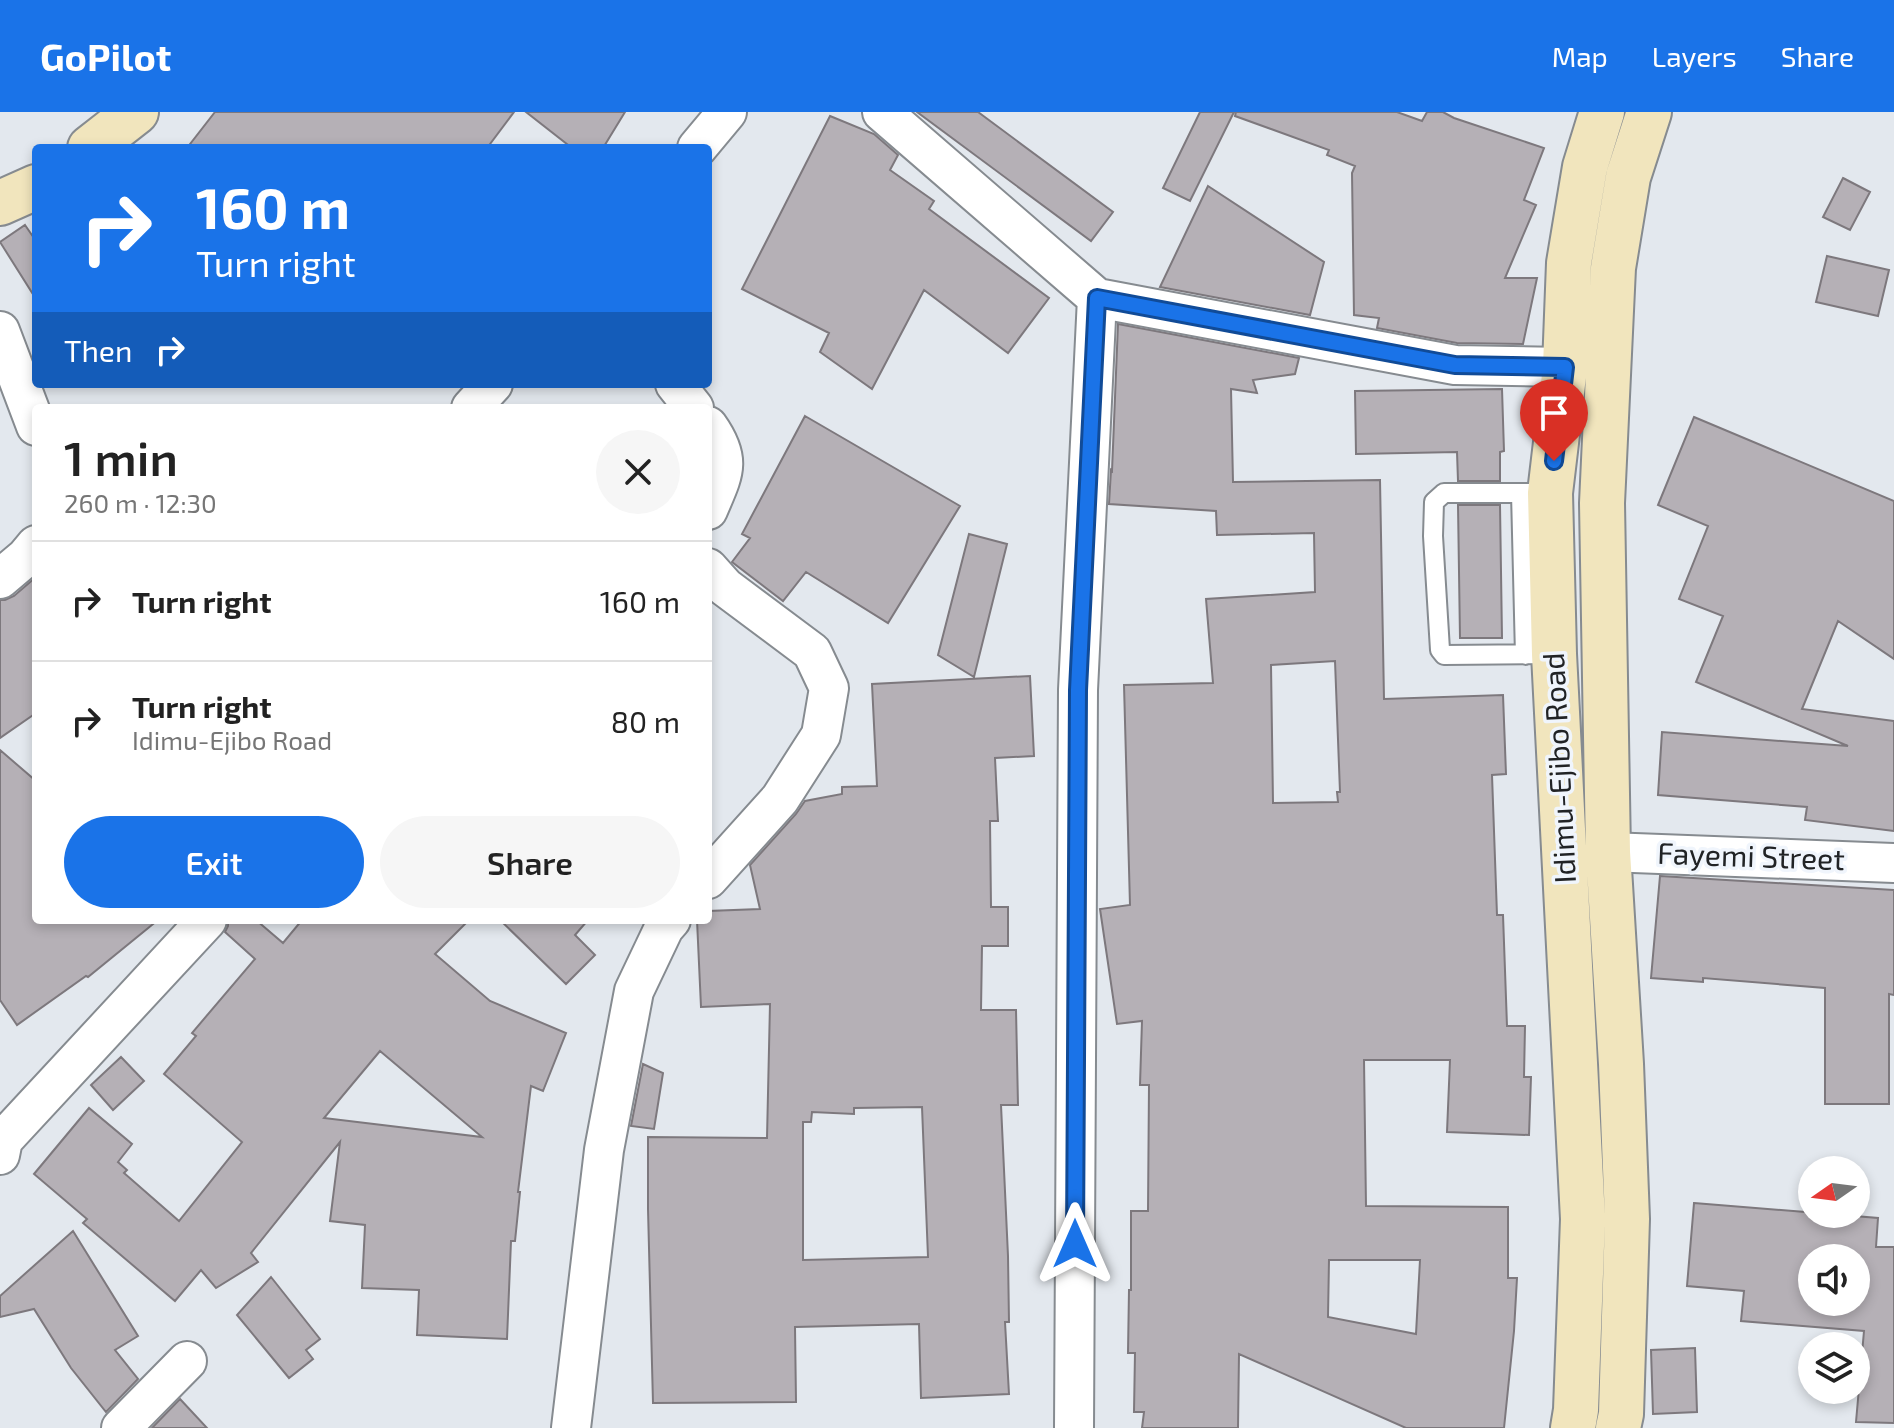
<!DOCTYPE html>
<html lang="en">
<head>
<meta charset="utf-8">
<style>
	body { margin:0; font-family:"Exo 2",sans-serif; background:#f6f6f6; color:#222; height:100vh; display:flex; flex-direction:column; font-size:30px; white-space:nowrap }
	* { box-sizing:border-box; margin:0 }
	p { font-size:26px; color:#767676 }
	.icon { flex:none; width:44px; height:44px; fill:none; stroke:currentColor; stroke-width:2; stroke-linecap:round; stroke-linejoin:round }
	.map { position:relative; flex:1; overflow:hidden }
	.sheet { position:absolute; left:32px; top:292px; width:680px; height:520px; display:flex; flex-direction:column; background:#fff; border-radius:8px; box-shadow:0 4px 12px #0003 }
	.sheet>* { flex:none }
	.banner { position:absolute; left:32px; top:32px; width:680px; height:244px; border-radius:8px; box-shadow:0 4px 12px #0003; background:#1a73e8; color:#fff; overflow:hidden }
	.needle { width:52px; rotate:256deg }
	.buttons { position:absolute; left:1798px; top:1044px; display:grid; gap:16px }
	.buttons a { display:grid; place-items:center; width:72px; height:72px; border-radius:50%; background:#fff; box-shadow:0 4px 12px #0003; font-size:40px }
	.pin { position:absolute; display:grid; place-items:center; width:68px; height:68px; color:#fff; margin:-82px -34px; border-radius:50% 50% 50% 0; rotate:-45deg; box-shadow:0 0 8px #0007 }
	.pin .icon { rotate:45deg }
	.me { position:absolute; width:88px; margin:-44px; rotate:0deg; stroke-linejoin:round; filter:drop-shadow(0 0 6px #0008) }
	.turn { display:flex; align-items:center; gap:28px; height:168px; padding:0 32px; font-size:36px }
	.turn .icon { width:104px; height:104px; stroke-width:2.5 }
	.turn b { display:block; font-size:56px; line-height:68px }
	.then { display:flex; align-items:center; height:76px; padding:0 32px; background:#0003; gap:16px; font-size:30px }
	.round { display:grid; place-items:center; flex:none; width:84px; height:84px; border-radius:42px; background:#f6f6f6 }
	.headline { display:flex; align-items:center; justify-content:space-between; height:136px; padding:0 32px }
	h1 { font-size:48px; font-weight:600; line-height:60px }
	.cta { display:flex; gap:16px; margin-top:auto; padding:16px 32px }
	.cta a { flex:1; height:92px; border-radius:48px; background:#1a73e8; color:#fff; font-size:32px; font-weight:600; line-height:92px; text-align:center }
	.cta a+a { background:#f6f6f6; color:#222 }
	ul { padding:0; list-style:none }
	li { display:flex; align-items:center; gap:24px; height:120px; padding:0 32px; border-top:2px solid #e0e0e0 }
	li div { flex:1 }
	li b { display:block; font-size:30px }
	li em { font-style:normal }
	header { display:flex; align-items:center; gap:48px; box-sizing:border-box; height:112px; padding:0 40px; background:#1a73e8; color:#fff }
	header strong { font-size:38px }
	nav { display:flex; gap:44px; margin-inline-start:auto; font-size:28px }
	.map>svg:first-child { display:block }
</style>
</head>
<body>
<header>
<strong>GoPilot</strong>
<nav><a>Map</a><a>Layers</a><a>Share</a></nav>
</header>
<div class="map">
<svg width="1894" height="1316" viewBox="0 0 1894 1316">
	<rect width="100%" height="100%" fill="#e3e8ee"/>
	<path fill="#b5b0b6" stroke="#7d787d" stroke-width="2" fill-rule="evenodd" d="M215 0H514L487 36H187Z
		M526 0H625L603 36H572Z
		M917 0H978L1113 100 1091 129Z
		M1200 0H1234L1190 89 1163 76Z
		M1236 0H1397L1422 9 1427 0H1443L1454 6 1544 36 1524 88 1536 93 1505 166H1537L1523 232 1457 231 1377 216 1379 206 1354 203 1352 61 1355 54 1327 43 1329 38 1235 4Z
		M830 4 874 22 898 43 890 58 934 89 929 97 1049 186 1008 241 924 178 872 277 820 240 829 221 742 177Z
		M1843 66 1870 80 1850 118 1823 105Z
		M1208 74 1324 150 1310 203 1160 175Z
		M25 113 36 129V187L0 130Z
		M1827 144 1889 158 1878 204 1816 190Z
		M1118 212 1299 246 1295 262 1253 268 1257 281 1231 277 1233 370 1380 368 1384 587 1503 583 1506 662 1492 663 1497 803H1503L1507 914H1525L1524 965H1531L1529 1023 1447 1020 1450 948H1364L1366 1094 1508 1095V1166H1517L1514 1219 1504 1316H1406L1239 1242 1238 1316H1142L1144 1300H1134L1135 1241H1128L1129 1178H1131V1099H1148L1149 973H1140L1142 909 1117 912 1100 797 1130 793 1124 573 1213 571 1206 487 1315 480 1314 421 1217 423 1216 399 1109 392 1111 358 1112 359ZM1335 549 1340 680H1337L1338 690 1273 691 1271 553ZM1329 1148H1420L1416 1222 1328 1205Z
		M1502 277 1504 339 1500 340V369H1458L1457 340 1356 342 1355 279Z
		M805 304 960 394 888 511 806 460 783 489 732 450 750 426 742 422Z
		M1694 305 1894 389V547L1838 509 1802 597 1894 609V719L1805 708 1807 695 1658 683 1662 620 1848 634 1696 570 1723 504 1679 487 1708 414 1658 393Z
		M1458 393H1500L1502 526H1460Z
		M969 422 1007 432 974 565 938 543Z
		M36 465V601L0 626V488H5L14 484Z
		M1030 564 1034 644 995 646 998 709H990L991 795H1008V834H982L981 898H1016L1018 993H1001L1008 1144 1009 1210H1005L1009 1282 921 1286 919 1212 795 1215 796 1290 653 1291 648 1097V1025L767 1026 770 892 701 895 697 808H708V799L760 797 750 753 796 702 805 689 842 682V675L877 674 872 572ZM922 995 928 1145 803 1148V1010H811L812 1000 854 1002V996Z
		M0 638 36 669V808H158L88 865 86 864 17 913 0 888Z
		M1660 764 1894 778V883L1889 882V992H1825V876L1703 866V870L1651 866Z
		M228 808H256L283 831 302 808H469L435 842 490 889 566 921 543 979 531 974 518 1080H520L515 1129H511L507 1227 417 1223 419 1178 362 1176 365 1113 330 1109 340 1030 251 1141 258 1150 216 1176 201 1158 175 1189 83 1111 87 1107 34 1062 89 996 132 1032 118 1050 127 1058 124 1061 179 1109 242 1030 164 962 196 924 192 921 255 847 225 820 228 814ZM380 939 482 1025 324 1006Z
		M500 808H588L575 823 595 843 566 872Z
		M121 945 144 969 113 998 91 973Z
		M643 952 663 961 654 1017 631 1014Z
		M1694 1091 1878 1106 1876 1135H1894V1311L1856 1310 1864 1219 1741 1209 1744 1179 1687 1174ZM1812 1146H1856V1190H1812Z
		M73 1119 138 1224 115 1238 138 1267 106 1300 71 1256 34 1197 0 1205V1184Z
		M271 1165 320 1227 306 1238 313 1247 289 1266 237 1203Z
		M1695 1236 1697 1300 1653 1302 1651 1238Z
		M180 1287 207 1316H152Z"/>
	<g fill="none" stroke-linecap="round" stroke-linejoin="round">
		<defs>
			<path id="lane" d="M1521 381 1525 543
				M1550 381H1444L1434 390 1433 424 1440 538 1444 543 1554 542"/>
			<path id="street" d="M882 0 1097 186 1455 253 1565 255
				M697 36 727 0
				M0 219 36 314
				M675 272 694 296
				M471 296 493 272
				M708 314C733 349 723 362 708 398
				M708 456 725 475 812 540 829 576 821 623 780 687 708 767
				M0 467 26 445 36 433
				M1608 740 1894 751
				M0 1043 3 1028 207 808
				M121 1316 187 1249
				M571 1316 604 1038 634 879 664 816 671 808
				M1074 1316 1078 578 1097 186"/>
			<path id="secondary" d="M90 36 136 0
				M0 91 36 75
				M1573 1316 1576 1298 1583 1107 1554 542 1550 381 1565 255 1569 151 1585 55 1602 0
				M1618 1316 1621 1302 1627 1107 1621 952 1608 740 1602 391 1613 156 1628 65 1649 0"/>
		</defs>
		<use href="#lane" stroke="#868b90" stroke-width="22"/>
		<use href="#street" stroke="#868b90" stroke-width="42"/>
		<use href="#secondary" stroke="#868b90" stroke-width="48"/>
		<use href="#lane" stroke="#fff" stroke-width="18"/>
		<use href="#street" stroke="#fff" stroke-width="38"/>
		<use href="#secondary" stroke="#f1e5bd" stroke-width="44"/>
	</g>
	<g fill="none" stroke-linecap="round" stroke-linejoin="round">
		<defs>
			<path id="route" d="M1075 1132 1078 578 1097 186 1455 253 1565 255 1554 349"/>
		</defs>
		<use href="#route" stroke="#114b97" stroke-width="20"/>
		<use href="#route" stroke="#1a73e8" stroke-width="14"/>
	</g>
	<g text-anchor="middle" stroke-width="7" stroke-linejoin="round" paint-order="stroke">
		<g font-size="30" fill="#212325" stroke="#f0f5fc">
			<text transform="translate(1560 656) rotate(-93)" y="10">Idimu-Ejibo Road</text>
			<text transform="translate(1751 745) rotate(2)" y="10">Fayemi Street</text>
		</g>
	</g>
</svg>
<div class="buttons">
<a><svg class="needle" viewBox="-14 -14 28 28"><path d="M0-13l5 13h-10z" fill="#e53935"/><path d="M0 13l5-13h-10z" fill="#767676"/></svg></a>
<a><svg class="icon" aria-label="sound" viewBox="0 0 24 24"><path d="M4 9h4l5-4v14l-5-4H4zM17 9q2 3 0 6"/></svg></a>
<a><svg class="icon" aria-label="layers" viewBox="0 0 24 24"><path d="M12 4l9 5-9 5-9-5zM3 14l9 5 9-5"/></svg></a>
</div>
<div class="pin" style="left:1554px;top:349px;background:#d93025"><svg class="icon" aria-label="arrive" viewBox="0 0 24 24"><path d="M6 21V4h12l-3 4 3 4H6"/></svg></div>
<svg class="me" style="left:1075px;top:1132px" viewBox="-20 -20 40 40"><path d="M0-17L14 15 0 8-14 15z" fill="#1a73e8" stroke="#fff" stroke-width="4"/></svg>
<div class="banner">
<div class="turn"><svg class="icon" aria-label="right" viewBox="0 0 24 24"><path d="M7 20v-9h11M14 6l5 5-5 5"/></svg><div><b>160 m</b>Turn right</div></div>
<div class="then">Then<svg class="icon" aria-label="right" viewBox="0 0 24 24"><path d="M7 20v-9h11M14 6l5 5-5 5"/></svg></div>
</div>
<section class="sheet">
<div class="headline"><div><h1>1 min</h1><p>260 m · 12:30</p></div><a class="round"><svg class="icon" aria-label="close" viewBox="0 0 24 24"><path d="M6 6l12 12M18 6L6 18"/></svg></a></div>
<ul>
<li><svg class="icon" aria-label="right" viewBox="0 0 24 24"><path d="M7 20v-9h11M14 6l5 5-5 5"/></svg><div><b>Turn right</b></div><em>160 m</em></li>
<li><svg class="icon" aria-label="right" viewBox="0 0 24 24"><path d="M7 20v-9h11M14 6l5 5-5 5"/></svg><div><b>Turn right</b><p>Idimu-Ejibo Road</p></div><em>80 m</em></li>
</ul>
<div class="cta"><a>Exit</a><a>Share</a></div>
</section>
</div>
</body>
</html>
